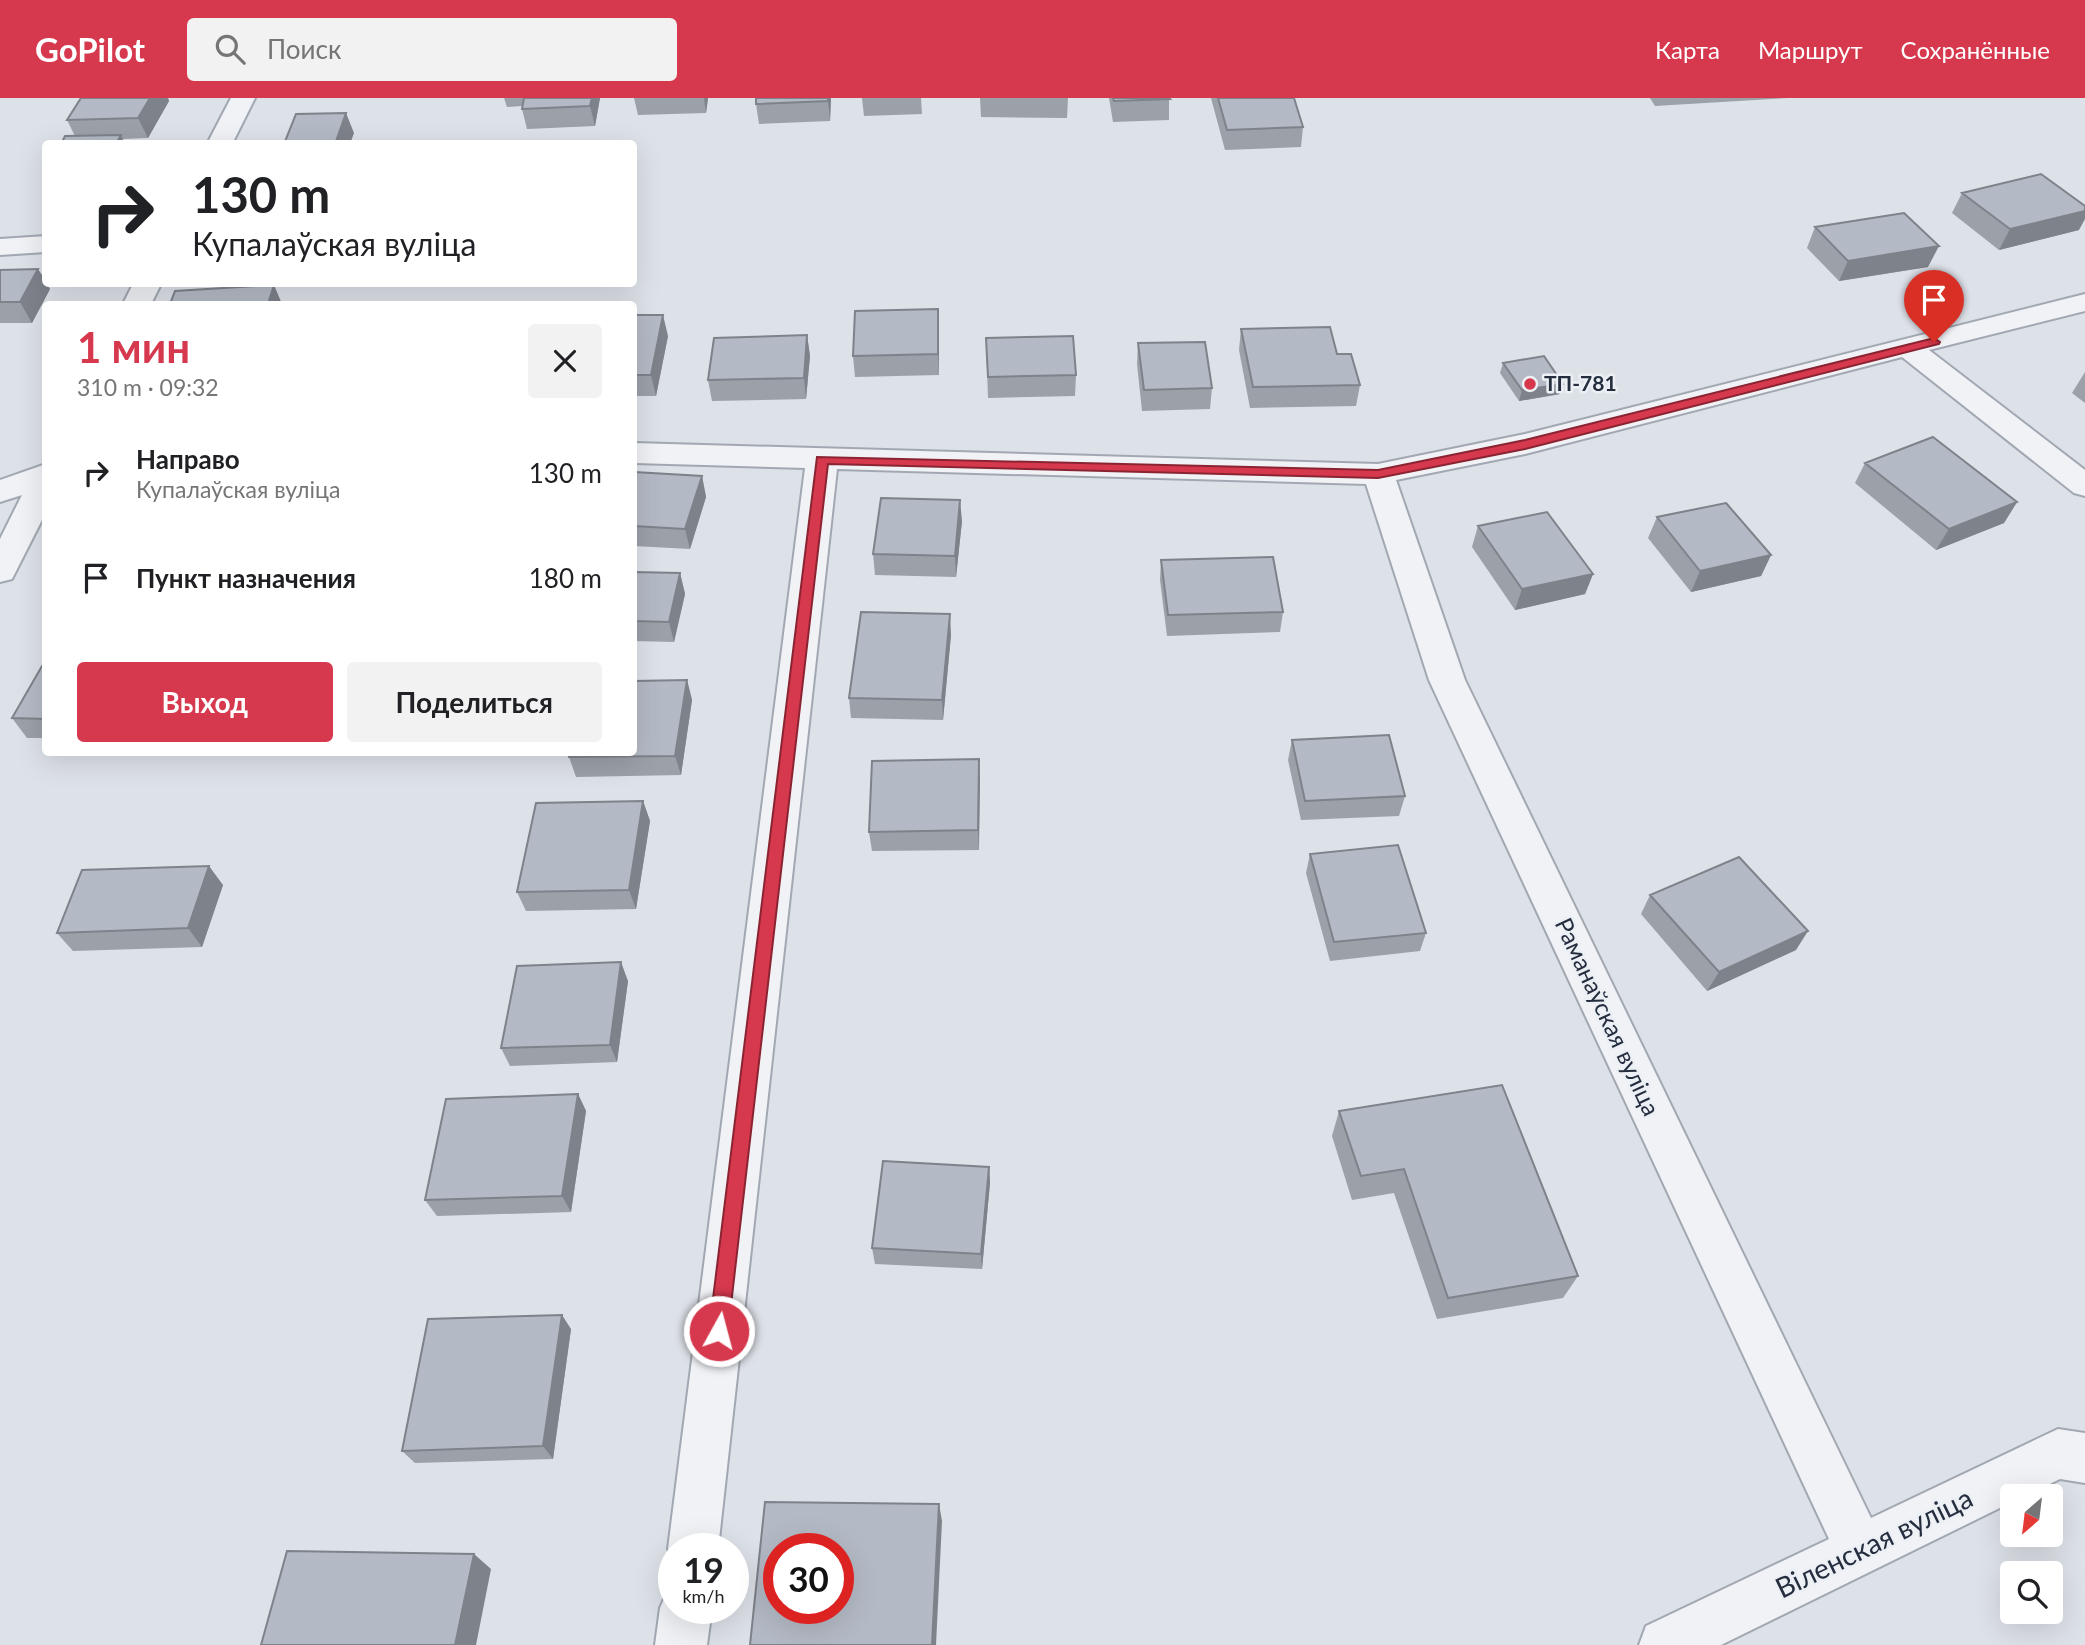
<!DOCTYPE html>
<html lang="ru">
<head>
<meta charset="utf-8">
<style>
	body { margin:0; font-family:Lato,sans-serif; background:#f2f2f2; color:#202124; height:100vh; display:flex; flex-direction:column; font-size:26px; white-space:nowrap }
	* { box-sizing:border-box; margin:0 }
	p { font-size:23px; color:#757577 }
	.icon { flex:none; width:38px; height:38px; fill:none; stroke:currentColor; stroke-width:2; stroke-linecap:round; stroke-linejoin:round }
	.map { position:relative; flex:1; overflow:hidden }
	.sheet { position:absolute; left:42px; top:203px; width:595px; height:455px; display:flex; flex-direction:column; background:#fff; border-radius:7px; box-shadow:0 7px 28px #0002 }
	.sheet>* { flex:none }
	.top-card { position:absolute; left:42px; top:42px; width:595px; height:147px; border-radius:7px; box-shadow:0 7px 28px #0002; background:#fff; color:#202124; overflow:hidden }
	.needle { width:46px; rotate:208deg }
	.controls { position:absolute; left:2000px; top:1386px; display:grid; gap:14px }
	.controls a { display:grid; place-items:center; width:63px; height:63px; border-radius:7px; background:#fff; box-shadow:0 7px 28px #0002; font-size:35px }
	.speed { position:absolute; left:658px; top:1435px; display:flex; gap:14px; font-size:35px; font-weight:700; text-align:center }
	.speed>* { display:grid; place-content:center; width:91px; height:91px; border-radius:50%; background:#fff; box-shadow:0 7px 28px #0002; line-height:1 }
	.speed small { font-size:18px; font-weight:400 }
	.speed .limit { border:10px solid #d22; background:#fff; color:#111 }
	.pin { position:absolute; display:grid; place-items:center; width:60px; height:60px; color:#fff; margin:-72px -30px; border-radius:50% 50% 50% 0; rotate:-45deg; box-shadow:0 0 7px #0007 }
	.pin .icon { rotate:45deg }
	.me { position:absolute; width:77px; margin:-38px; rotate:7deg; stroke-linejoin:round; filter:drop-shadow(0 0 5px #0008) }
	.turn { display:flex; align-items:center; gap:24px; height:147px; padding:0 35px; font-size:32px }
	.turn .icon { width:91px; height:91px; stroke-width:2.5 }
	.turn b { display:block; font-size:49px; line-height:60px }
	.round { display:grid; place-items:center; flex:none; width:74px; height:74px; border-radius:7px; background:#f2f2f2 }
	.summary { display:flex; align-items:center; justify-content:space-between; height:119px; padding:0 35px }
	h1 { font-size:42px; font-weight:700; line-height:52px; color:#d6384d }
	.primary-button { display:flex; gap:14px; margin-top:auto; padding:14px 35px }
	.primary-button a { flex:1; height:80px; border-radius:7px; background:#d6384d; color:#fff; font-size:28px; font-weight:700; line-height:80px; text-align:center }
	.primary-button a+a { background:#f2f2f2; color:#202124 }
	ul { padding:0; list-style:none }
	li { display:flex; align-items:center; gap:21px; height:105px; padding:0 35px }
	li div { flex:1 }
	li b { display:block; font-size:26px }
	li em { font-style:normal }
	header { display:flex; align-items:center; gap:42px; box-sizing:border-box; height:98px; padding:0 35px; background:#d6384d; color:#fff }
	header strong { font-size:33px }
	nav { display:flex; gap:38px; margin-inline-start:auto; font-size:24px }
	.search { width:490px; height:63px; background:#f2f2f2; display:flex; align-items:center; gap:18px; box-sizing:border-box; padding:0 24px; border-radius:7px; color:#757577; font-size:26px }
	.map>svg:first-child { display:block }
</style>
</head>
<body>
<header>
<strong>GoPilot</strong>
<div class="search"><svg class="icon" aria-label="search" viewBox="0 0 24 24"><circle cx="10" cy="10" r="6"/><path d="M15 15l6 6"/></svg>Поиск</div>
<nav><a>Карта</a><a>Маршрут</a><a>Сохранённые</a></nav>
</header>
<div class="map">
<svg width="2085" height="1547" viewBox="0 0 2085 1547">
	<rect width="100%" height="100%" fill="#dde1e8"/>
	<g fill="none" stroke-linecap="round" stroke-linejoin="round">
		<defs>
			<path id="street" d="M231 0H255L232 46H207Z
				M46 138V154L0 157V141Z
				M133 186H161L151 206H123Z
				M2085 196V213L1929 252 2085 372V398L2074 395 1902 259 1525 356 1396 382 1465 582 1871 1420 2058 1331 2085 1335V1385L2060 1381 2025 1398H2012V1404L1721 1547H1639L1646 1528 1829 1441 1429 582 1366 386 837 371 718 1451H674V1466L668 1451 805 370 634 365V345L1378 366 1525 336Z
				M46 366V414L12 481 0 484V441L22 397 0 404V382Z
				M674 1489V1510H712L707 1547H655L660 1510 668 1492Z"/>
		</defs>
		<use href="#street" stroke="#a2a8b2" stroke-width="4"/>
		<use href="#street" fill="#f0f2f6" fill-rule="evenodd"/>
	</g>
	<path fill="#9ba0a9" d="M81 0H168L169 3 148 40 122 41 75 38 67 22Z
		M504 0H600L595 28 527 31 522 11V8L507 9Z
		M634 0H708L706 15 638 17Z
		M831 0 830 23 759 26 756 6Z
		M862 0H921L922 16 864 18Z
		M980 0H1068L1067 20 981 19Z
		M1109 0H1169V22L1113 24Z
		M1211 0H1294L1303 29 1301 49 1225 52Z
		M1650 0H1788L1655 8Z
		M1962 95 2079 132 1999 152 1952 115Z
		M1815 129 1928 169 1839 183 1807 150Z
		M0 172 47 186 50 191 32 225H0Z
		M634 217 668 238 656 298H634Z
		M1241 231 1337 256 1360 287 1356 308 1250 310 1239 252Z
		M939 232V277L855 279 853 258Z
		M807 237 810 258 806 301 712 303 708 282Z
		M986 240 1076 277 1075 298 988 300Z
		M1138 245 1212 290 1210 311 1142 313 1137 266Z
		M1503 265 1560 296 1519 303 1500 275Z
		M2085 274V305L2072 295Z
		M1865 365 2017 404 2004 425 1936 452 1855 385Z
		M634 374 702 378 706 399 690 451 634 448Z
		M1657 419 1771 457 1761 478 1691 494 1648 440Z
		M962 423 956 479 875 477 873 456Z
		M1478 428 1593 476 1585 496 1515 512 1472 449Z
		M1161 462 1283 514 1280 534 1167 538 1160 482Z
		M634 474 680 475 685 496 674 544 634 543Z
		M951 537 943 622 851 620 849 600Z
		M46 568V640H27L12 620Z
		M687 582 692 602 681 677 576 679 569 659Z
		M1292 642 1405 698 1399 718 1301 722 1288 662Z
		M979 661V752L872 753 869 734Z
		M643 703 650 723 636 811 526 813 517 794Z
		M1310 756 1426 835 1420 853 1330 863 1306 775Z
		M223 787 202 849 73 853 57 835Z
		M1650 797 1796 852 1707 893 1641 816Z
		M628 883 617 964 510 968 501 950Z
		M578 996 586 1013 571 1114 437 1118 425 1102Z
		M1339 1013 1578 1178 1563 1200 1437 1221 1394 1095 1352 1102 1332 1038Z
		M989 1069 990 1085 982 1171 875 1166 872 1150Z
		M571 1231 553 1361 415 1365 402 1353Z"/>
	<path fill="#7e828a" d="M150 0H168L169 3 148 40 138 20Z
		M592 0H600L595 28 590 8Z
		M704 0H708L706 15Z
		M828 0H831L830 23 828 3Z
		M346 15 354 35 350 46H335Z
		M121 37 125 46H116Z
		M2085 113V121L2079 132 1999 152 2010 131Z
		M1939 148 1928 169 1839 183 1848 163Z
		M38 171 46 183V186H47L50 191 32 225 20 204Z
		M274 187 282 206H268Z
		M938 211 939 232V277L938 256Z
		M663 217 668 238 656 298 651 277Z
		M807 237 810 258 806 301 804 280Z
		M1563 286 1560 296 1519 303 1522 292Z
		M702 378 706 399 690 451 685 431Z
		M960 402 962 423 956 479 955 458Z
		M2017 404 2004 425 1936 452 1949 431Z
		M1771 457 1761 478 1691 494 1700 473Z
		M680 475 685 496 674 544 669 524Z
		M1593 476 1585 496 1515 512 1522 491Z
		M950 516 951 537 943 622 942 602Z
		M687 582 692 602 681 677 675 658Z
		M979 661 980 681 979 752 978 732Z
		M643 703 650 723 636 811 629 792Z
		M209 768 223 787 202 849 188 830Z
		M1808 833 1796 852 1707 893 1719 874Z
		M621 864 628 883 617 964 610 947Z
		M578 996 586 1013 571 1114 562 1098Z
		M989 1069 990 1085 982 1171 981 1156Z
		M562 1217 571 1231 553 1361 543 1348Z
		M939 1406 942 1423 936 1547H932Z
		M474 1456 491 1471 476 1547H455Z"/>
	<path fill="#b4bac5" stroke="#7e828a" stroke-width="2" fill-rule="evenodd" d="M81 0H150L138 20 67 22Z
		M524 0H592L590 8 522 11Z
		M756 0H828V3L756 6Z
		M1113 0H1169L1170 1 1114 3Z
		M1218 0H1294L1303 29 1227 32Z
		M346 15 335 46H284L296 16Z
		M121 37 116 46H61L65 38Z
		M2041 76 2085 108V113L2010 131 1962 95Z
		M1904 115 1939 148 1848 163 1815 129Z
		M38 171 20 204H0V172Z
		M274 187 268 206H170L175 193Z
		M938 211V256L853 258 855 213Z
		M634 217H663L651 277H634Z
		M1330 229 1337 256H1351L1360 287 1253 289 1241 231Z
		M807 237 804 280 708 282 714 240Z
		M1073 238 1076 277 988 279 986 240Z
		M1205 244 1212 290 1144 292 1138 245Z
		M1544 258 1563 286 1522 292 1503 265Z
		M1933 339 2017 404 1949 431 1865 365Z
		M634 374 702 378 685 431 634 428Z
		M881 400 960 402 955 458 873 456Z
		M1726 405 1771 457 1700 473 1657 419Z
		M1547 414 1593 476 1522 491 1478 428Z
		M1273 459 1283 514 1168 517 1161 462Z
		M634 474 680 475 669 524 634 523Z
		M861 514 950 516 942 602 849 600Z
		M42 568H46V621L12 620Z
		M687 582 675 658 569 659 570 654H634V583Z
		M1389 637 1405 698 1305 703 1292 642Z
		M979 661 978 732 869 734 872 663Z
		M643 703 629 792 517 794 536 705Z
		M1398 747 1426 835 1334 844 1310 756Z
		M1739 759 1808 833 1719 874 1650 797Z
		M209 768 188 830 57 835 82 772Z
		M621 864 610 947 501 950 517 868Z
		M1502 987 1578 1178 1448 1200 1404 1071 1361 1078 1339 1013Z
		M578 996 562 1098 425 1102 446 1001Z
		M883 1063 989 1069 981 1156 872 1150Z
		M562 1217 543 1348 402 1353 428 1221Z
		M765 1404 939 1406 932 1547H750ZM779 1451H838V1510H779Z
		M287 1453 474 1456 455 1547H261Z"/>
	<path fill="#d6384d" stroke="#8b2432" stroke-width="2" d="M1934 240 1940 244 1939 246 1525 351 1378 380 828 366 728 1233 725 1240 719 1242 712 1240 709 1233 817 359 1378 372 1525 342Z"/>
	<circle fill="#d6384d" stroke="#ecf0f5" stroke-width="2.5" cx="1530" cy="286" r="7"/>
	<g text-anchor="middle" stroke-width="5" stroke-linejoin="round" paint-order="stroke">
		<g font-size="21" font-weight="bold" fill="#252e3f" stroke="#ecf0f5" text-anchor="start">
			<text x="1544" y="293">ТП-781</text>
		</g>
		<g font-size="24" fill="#252e3f" stroke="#ecf0f5">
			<text transform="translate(1607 919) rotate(65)" y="8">Раманаўская вуліца</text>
		</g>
		<g font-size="28" fill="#252e3f" stroke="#ecf0f5">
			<text transform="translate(1874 1445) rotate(-26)" y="10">Віленская вуліца</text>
		</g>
	</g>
</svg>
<div class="controls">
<a><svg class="needle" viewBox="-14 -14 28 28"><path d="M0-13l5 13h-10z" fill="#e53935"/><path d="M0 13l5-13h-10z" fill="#757577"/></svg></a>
<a><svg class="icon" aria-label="search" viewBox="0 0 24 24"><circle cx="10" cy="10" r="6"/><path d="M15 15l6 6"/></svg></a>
</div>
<div class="speed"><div>19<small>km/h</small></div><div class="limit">30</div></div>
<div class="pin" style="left:1934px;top:244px;background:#d93025"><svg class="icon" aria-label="arrive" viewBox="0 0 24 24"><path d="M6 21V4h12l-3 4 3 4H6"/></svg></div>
<svg class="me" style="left:719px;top:1233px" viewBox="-20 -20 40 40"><circle r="17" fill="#d6384d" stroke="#fff" stroke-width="3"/><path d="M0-11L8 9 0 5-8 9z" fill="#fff"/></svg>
<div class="top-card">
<div class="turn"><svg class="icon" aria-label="right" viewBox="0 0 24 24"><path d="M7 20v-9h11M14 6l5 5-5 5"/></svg><div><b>130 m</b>Купалаўская вуліца</div></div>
</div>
<section class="sheet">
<div class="summary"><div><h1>1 мин</h1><p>310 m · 09:32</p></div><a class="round"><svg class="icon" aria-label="close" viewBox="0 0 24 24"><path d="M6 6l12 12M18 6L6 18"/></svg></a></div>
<ul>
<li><svg class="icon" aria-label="right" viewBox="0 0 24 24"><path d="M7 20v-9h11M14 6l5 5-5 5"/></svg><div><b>Направо</b><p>Купалаўская вуліца</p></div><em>130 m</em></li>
<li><svg class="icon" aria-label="arrive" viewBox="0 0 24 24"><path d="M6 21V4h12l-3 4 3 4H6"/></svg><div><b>Пункт назначения</b></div><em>180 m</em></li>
</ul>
<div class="primary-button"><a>Выход</a><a>Поделиться</a></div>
</section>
</div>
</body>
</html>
